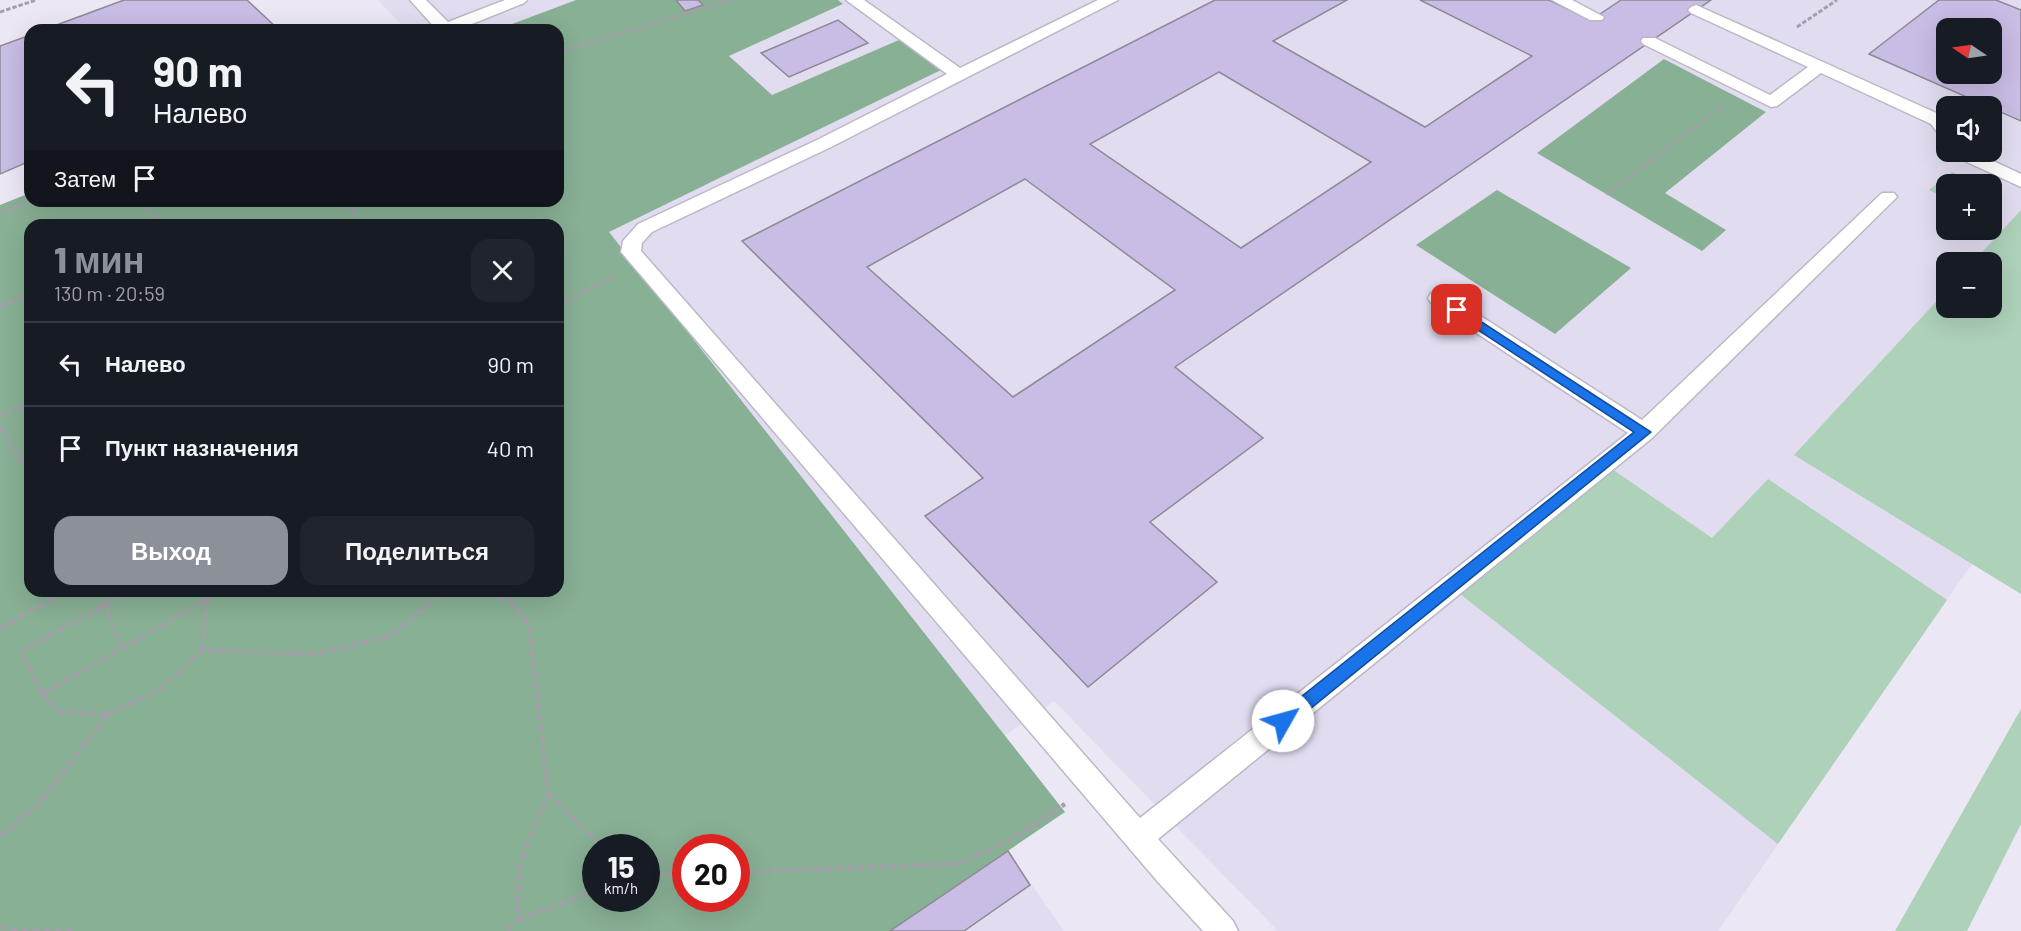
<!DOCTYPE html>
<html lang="ru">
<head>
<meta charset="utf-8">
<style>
	body { margin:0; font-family:Barlow,sans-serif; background:#20242c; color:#f1f3f6; height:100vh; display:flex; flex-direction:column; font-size:22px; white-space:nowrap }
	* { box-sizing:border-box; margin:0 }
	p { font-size:20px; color:#9ea1a6 }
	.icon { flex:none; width:33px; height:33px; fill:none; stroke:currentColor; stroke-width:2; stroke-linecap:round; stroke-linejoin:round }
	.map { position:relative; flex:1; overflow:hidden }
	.side { position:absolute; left:24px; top:219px; width:540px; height:378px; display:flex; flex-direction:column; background:#171b24; border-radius:18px; box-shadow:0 6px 24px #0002 }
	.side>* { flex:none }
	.guide { position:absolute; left:24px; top:24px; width:540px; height:183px; border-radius:18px; box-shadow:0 6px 24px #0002; background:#171b24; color:#f1f3f6; overflow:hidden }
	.needle { width:39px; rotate:283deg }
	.buttons { position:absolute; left:1936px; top:18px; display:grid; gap:12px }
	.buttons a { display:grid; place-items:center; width:66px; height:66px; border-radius:12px; background:#171b24; box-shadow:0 6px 24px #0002; font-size:30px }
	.speed { position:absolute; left:582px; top:834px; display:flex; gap:12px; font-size:30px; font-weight:700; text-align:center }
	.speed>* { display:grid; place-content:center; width:78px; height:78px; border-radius:50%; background:#171b24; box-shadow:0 6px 24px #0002; line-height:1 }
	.speed small { font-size:15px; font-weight:400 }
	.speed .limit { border:9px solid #d22; background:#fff; color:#111 }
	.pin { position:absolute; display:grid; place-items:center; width:51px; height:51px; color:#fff; margin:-26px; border-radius:12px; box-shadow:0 3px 9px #0006 }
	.me { position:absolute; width:66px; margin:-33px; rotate:52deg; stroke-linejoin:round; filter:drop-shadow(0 0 4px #0008) }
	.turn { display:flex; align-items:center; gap:21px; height:126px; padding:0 30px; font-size:27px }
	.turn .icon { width:78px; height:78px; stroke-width:2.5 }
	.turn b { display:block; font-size:42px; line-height:51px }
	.then { display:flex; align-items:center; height:57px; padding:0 30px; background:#0003; gap:12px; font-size:22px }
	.round { display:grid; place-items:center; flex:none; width:63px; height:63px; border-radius:18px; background:#20242c }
	.overview { display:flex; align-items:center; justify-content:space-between; height:102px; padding:0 30px }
	h1 { font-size:36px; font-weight:800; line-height:45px; color:#8c9099 }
	.primary-button { display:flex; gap:12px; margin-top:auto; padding:12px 30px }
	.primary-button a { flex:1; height:69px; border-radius:18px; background:#8c9099; color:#fff; font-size:24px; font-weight:800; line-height:69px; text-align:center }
	.primary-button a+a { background:#20242c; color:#f1f3f6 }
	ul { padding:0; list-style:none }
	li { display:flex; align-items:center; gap:18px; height:84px; padding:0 30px; border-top:2px solid #363941 }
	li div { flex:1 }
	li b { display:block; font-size:22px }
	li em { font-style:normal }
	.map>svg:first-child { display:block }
</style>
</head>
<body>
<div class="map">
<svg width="2021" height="931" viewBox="0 0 2021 931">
	<rect width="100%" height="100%" fill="#ebe7f4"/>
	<path fill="#e2dcf0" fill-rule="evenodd" d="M378 0H576L496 30H406Z
		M838 0H2021V501L1961 579 1718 931H1278L1054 701 1004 736 608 232 942 69 900 39 772 95 728 56 843 5ZM1947 28H1992V74H1947ZM1947 106H1992V152H1947ZM1947 184H1992V230H1947ZM1947 262H1992V308H1947Z
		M1008 851 1064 931H890Z"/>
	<path fill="#aed1b9" d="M1952 172 1976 184H1947V199L1929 190Z
		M2021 210V594L1794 455 1947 290V308H1992V262H1973Z
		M1599 460 1712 538 1768 479 1947 600 1778 844 1455 590Z
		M2021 709V824L1967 931H1895Z"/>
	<path fill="#88b095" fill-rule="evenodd" d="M576 0H838L843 4 729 56 772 95 901 39 943 69 609 232 1065 812 890 931H0V205L30 193V201H558V30H496ZM30 225H558V591H30ZM596 848H646V898H596ZM686 848H736V898H686Z
		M1664 59 1766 112 1665 193 1726 230 1702 251 1537 153Z
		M1497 190 1631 268 1555 334 1416 245Z"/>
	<path fill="#c9bce5" stroke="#8d8995" stroke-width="1.5" fill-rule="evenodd" d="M124 0H247L279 30H43Z
		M676 0H698L703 5 685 11Z
		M1215 0H1347L1273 41 1425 127 1532 56 1420 0H1549L1591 20 1621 0H1711L1175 367 1263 438 1150 522 1217 582 1088 687 925 516 983 478 742 241ZM1219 72 1371 162 1241 248 1090 144ZM1025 179 1175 290 1013 397 867 267Z
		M1939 0H1996L2021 10V121L1869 54ZM1947 28H1992V74H1947Z
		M838 20 868 43 789 77 761 53Z
		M30 35V161L0 174V46Z
		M1008 851 1030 885 964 931H890Z"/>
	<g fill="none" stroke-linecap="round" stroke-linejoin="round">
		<defs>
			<path id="lane" d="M410 0H426L448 22 505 0H527L524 3 457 30H437Z
				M846 0H864L960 68 1098 0H1118L831 147 652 232 642 243 641 251 1140 818 1628 433 1431 303 1428 298 1431 293H1445L1642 420 1882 193H1894L1897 197 1652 438 1158 839 1233 921 1238 931H1203L1158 882 621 252 623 241 638 224 819 139 947 74Z
				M1552 0H1572L1604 17 1602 20H1590Z
				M1696 5 1943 116 1947 121V138L1941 137 1931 124 1821 73 1777 106 1771 107 1643 44 1641 41 1643 38H1655L1770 95 1808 67 1691 13 1688 10 1691 7Z
				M1951 152H1974L2021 174V187L1954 156Z"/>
		</defs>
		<use href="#lane" stroke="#bcb8c4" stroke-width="3"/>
		<path stroke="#a3a0aa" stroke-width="3" stroke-dasharray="4.5 2" stroke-linecap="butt" d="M0 12 36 0
			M1797 27 1837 0
			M558 52 732 0
			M1606 194 1723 106
			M140 201 162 225
			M337 201 354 211 350 225
			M0 213 30 201"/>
		<path stroke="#a3a0aa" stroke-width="4" stroke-dasharray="6 3" stroke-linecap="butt" d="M558 306 615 275
			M0 307 30 293
			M0 416 30 401
			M0 427 30 476"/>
		<path stroke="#a3a0aa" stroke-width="4.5" stroke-dasharray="7 4" stroke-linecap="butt" d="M98 591 123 649
			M131 591 21 651 42 694 207 599 202 591
			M478 591 510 601 529 625 548 793 519 866 518 920 506 931
			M508 591 510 601
			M0 629 65 591
			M202 650 207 599
			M108 714 159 690 202 650 316 654 391 636 444 591
			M548 793 604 848
			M0 836 38 805 108 714 60 712 42 694
			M736 872 956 864 1017 836 1065 804
			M646 875 686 874
			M518 920 596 890
			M0 927 20 931H74"/>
		<use href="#lane" fill="#fff" fill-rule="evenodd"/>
	</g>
	<path fill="#1a73e8" stroke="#114b97" stroke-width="1.5" d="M1457 306 1651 432 1289 726 1283 728 1277 726 1275 721 1277 716 1634 432 1452 313 1451 310Z"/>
</svg>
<div class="buttons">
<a><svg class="needle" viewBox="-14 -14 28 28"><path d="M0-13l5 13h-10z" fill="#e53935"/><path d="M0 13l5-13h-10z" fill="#9ea1a6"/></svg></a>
<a><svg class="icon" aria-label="sound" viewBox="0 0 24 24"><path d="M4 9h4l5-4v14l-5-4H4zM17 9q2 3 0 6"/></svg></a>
<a>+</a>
<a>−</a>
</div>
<div class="speed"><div>15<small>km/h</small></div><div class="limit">20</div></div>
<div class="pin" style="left:1457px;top:310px;background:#d93025"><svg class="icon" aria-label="arrive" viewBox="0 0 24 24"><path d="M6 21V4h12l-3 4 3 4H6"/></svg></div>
<svg class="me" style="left:1283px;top:721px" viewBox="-20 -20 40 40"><circle r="19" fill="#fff"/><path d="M0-13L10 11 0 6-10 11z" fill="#1a73e8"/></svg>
<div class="guide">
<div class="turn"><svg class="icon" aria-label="left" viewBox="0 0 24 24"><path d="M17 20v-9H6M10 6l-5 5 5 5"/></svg><div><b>90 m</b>Налево</div></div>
<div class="then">Затем<svg class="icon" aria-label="arrive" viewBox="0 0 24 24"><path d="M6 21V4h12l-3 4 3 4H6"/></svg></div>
</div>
<section class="side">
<div class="overview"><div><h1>1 мин</h1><p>130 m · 20:59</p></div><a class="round"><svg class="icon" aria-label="close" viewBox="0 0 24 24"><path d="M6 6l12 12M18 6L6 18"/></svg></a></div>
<ul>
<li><svg class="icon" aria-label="left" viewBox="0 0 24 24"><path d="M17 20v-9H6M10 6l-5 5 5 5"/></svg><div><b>Налево</b></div><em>90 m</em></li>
<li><svg class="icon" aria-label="arrive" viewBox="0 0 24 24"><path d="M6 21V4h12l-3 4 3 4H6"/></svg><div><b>Пункт назначения</b></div><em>40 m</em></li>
</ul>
<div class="primary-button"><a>Выход</a><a>Поделиться</a></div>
</section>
</div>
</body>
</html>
